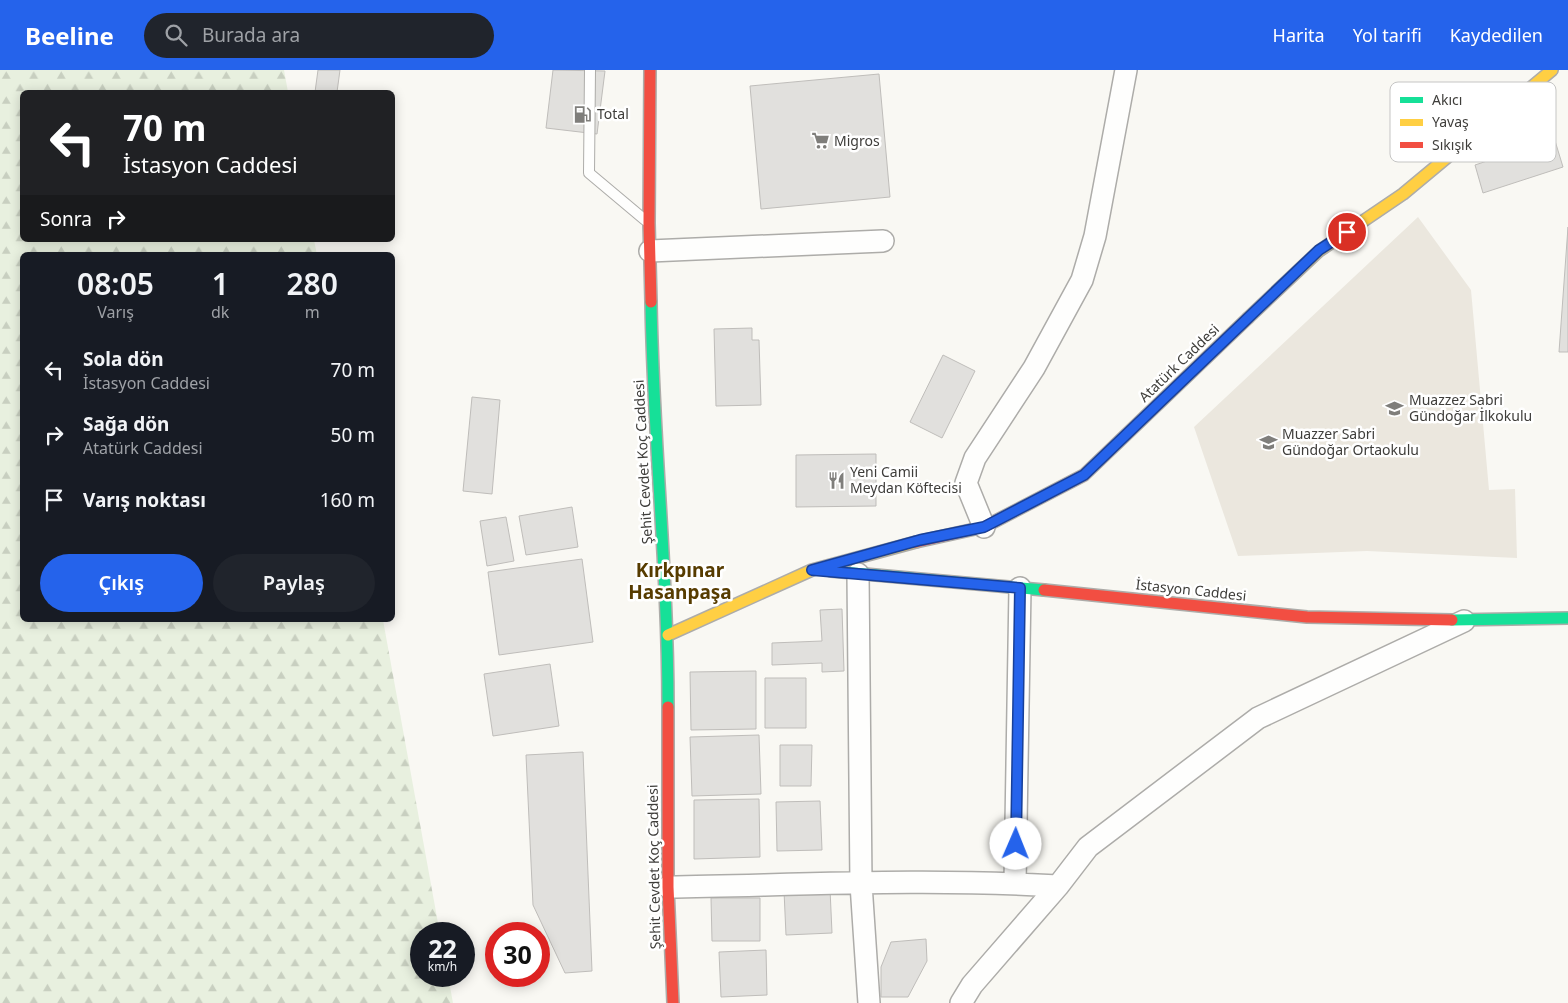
<!DOCTYPE html>
<html lang="tr">
<head>
<meta charset="utf-8">
<style>
	body { margin:0; font-family:"Noto Sans",sans-serif; background:#20242c; color:#f1f3f6; height:100vh; display:flex; flex-direction:column; font-size:19px; white-space:nowrap }
	* { box-sizing:border-box; margin:0 }
	p { font-size:16px; color:#9ea1a6 }
	.icon { flex:none; width:28px; height:28px; fill:none; stroke:currentColor; stroke-width:2; stroke-linecap:round; stroke-linejoin:round }
	.map { position:relative; flex:1; overflow:hidden }
	.details { position:absolute; left:20px; top:182px; width:375px; height:370px; display:flex; flex-direction:column; background:#171b24; border-radius:8px; box-shadow:0 2px 12px #0003 }
	.details>* { flex:none }
	.top-card { position:absolute; left:20px; top:20px; width:375px; height:152px; border-radius:8px; box-shadow:0 2px 12px #0003; background:#202124; color:#fff; overflow:hidden }
	.speed { position:absolute; left:410px; top:852px; display:flex; gap:10px; font-size:25px; font-weight:700; text-align:center }
	.speed>* { display:grid; place-content:center; width:65px; height:65px; border-radius:50%; background:#171b24; box-shadow:0 2px 12px #0003; line-height:1 }
	.speed small { font-size:12px; font-weight:400 }
	.speed .limit { border:8px solid #d22; background:#fff; color:#111 }
	.pin { position:absolute; display:grid; place-items:center; width:42px; height:42px; color:#fff; margin:-21px; border:2px solid #fff; border-radius:50%; box-shadow:0 1px 5px #0007 }
	.me { position:absolute; width:55px; margin:-28px; rotate:1deg; stroke-linejoin:round; filter:drop-shadow(0 0 4px #0008) }
	.turn { display:flex; align-items:center; gap:18px; height:105px; padding:0 20px; font-size:22px }
	.turn .icon { width:65px; height:65px; stroke-width:2.5 }
	.turn b { display:block; font-size:35px; line-height:42px }
	.then { display:flex; align-items:center; height:48px; padding:0 20px; background:#0003; gap:10px; font-size:19px }
	.eta { display:flex; justify-content:space-evenly; align-items:center; height:85px; text-align:center }
	.eta b { font-size:30px; font-weight:600; line-height:35px }
	.button { display:flex; gap:10px; margin-top:auto; padding:10px 20px }
	.button a { flex:1; height:58px; border-radius:30px; background:#2563eb; color:#fff; font-size:20px; font-weight:600; line-height:58px; text-align:center }
	.button a+a { background:#20242c; color:#f1f3f6 }
	ul { padding:0; list-style:none }
	li { display:flex; align-items:center; gap:15px; height:65px; padding:0 20px }
	li div { flex:1 }
	li b { display:block; font-size:19px }
	li em { font-style:normal }
	header { display:flex; align-items:center; gap:30px; box-sizing:border-box; height:70px; padding:0 25px; background:#2563eb; color:#fff }
	header strong { font-size:24px }
	nav { display:flex; gap:28px; margin-inline-start:auto; font-size:18px }
	.search { width:350px; height:45px; background:#20242c; display:flex; align-items:center; gap:12px; box-sizing:border-box; padding:0 18px; border-radius:28px; color:#9ea1a6; font-size:19px }
	.map>svg:first-child { display:block }
</style>
</head>
<body>
<header>
<strong>Beeline</strong>
<div class="search"><svg class="icon" aria-label="search" viewBox="0 0 24 24"><circle cx="10" cy="10" r="6"/><path d="M15 15l6 6"/></svg>Burada ara</div>
<nav><a>Harita</a><a>Yol tarifi</a><a>Kaydedilen</a></nav>
</header>
<div class="map">
<svg width="1568" height="933" viewBox="0 0 1568 933">
	<defs>
		<pattern id="forest-firs" width="22" height="20" patternUnits="userSpaceOnUse" patternTransform="scale(1.25)"><rect width="22" height="20" fill="#e8f0df"/><path d="M5 1l3.5 6h-7zM16 11l3.5 6h-7z" fill="#c8cfc0"/></pattern>
	</defs>
	<rect width="100%" height="100%" fill="#f9f8f3"/>
	<path fill="#ebe7de" d="M1418 147 1471 220 1489 420 1515 419 1517 488 1367 481 1238 486 1194 357Z"/>
	<path fill="url(#forest-firs)" d="M0 0H284L288 22H22V170H314L317 185H22V550H383L440 864H421V906H448L453 933H0Z"/>
	<path fill="#e1e0dd" stroke="#bfbdba" d="M318 0H340L337 22H315Z
		M553 0 605 1 597 64 546 58Z
		M879 4 890 127 761 139 750 16Z
		M1549 51 1563 97 1483 123 1475 95 1502 86 1499 74 1522 67 1520 61Z
		M1568 157V282H1559Z
		M752 258V270H759L761 335 716 336 714 259Z
		M943 285 975 301 942 368 910 352Z
		M472 327 500 330 492 424 463 421Z
		M876 384V436L796 437V385Z
		M572 437 578 477 526 485 519 446Z
		M506 447 514 491 487 496 480 451Z
		M582 489 593 572 499 585 488 502Z
		M842 539 844 601 822 602V593L772 595V573L822 571 820 540Z
		M550 594 559 656 493 666 484 604Z
		M756 601V659L691 660 690 602Z
		M765 608H806V658H765Z
		M759 665 761 724 692 726 690 667Z
		M780 675H812L811 716H780Z
		M583 682 592 901 565 903 533 835 526 685Z
		M759 729 760 787 694 789V730Z
		M820 731 822 780 777 781 776 732Z
		M830 819 832 863 786 865 784 821Z
		M711 828H760V871H712Z
		M926 869 927 891 908 927H881V897L891 872Z
		M766 880 767 925 721 927 719 882Z"/>
	<g fill="none" stroke-linecap="round" stroke-linejoin="round">
		<defs>
			<path id="lane" d="M590 0 589 103 645 150"/>
			<path id="street" d="M650 181 883 171
				M984 457 966 413 975 388 1034 298 1082 210 1095 166 1126 0
				M858 504 861 814 869 933
				M1015 813 1020 518
				M668 817C797 815 928 808 1058 816
				M961 933 972 915 1058 816 1088 777 1258 648 1464 551"/>
			<path id="fast" d="M651 232C653 367 668 502 668 637
				M831 501 1044 520
				M1452 550 1568 548"/>
			<path id="slow" d="M1248 248 1319 181 1403 124 1552 0
				M668 565 812 500 916 472"/>
			<path id="jam" d="M650 0 649 153 651 232
				M916 472 984 457 1084 405 1248 248
				M1044 520 1307 547 1452 550
				M668 637V817L673 933"/>
		</defs>
		<use href="#lane" stroke="#adaca9" stroke-width="12"/>
		<use href="#street" stroke="#adaca9" stroke-width="24"/>
		<use href="#fast" stroke="#adaca9" stroke-width="14"/>
		<use href="#slow" stroke="#adaca9" stroke-width="14"/>
		<use href="#jam" stroke="#adaca9" stroke-width="14"/>
		<use href="#lane" stroke="#fefefd" stroke-width="10"/>
		<use href="#street" stroke="#fefefd" stroke-width="21"/>
		<use href="#fast" stroke="#16e098" stroke-width="11"/>
		<use href="#slow" stroke="#ffcf43" stroke-width="11"/>
		<use href="#jam" stroke="#f24e42" stroke-width="11"/>
	</g>
	<g fill="none" stroke-linecap="round" stroke-linejoin="round">
		<defs>
			<path id="route" d="M1016 774 1020 518 812 500 920 470 984 457 1084 405 1319 180 1347 162"/>
		</defs>
		<use href="#route" stroke="#184099" stroke-width="12"/>
		<use href="#route" stroke="#2563eb" stroke-width="9"/>
	</g>
	<defs>
		<symbol id="fuel-bare" viewBox="-9 -9 18 18"><path d="M-5.5-6h7V0h2V4h1.3V-2.5L3-4.5l.8-.8L6-3V5H2.5V1h-1V6h-7ZM-4.2-4.7v3.2H.2V-4.7Z" fill="#7f7e7b" stroke="#fff" stroke-width="2.5" paint-order="stroke"/></symbol>
		<symbol id="supermarket-bare" viewBox="-9 -9 18 18"><path d="M-6-5.5h2.5l.6 2H6L4.5 2H-2.5L-4.4-4H-6ZM-1.5 3.2a1.3 1.3 0 1 0 .1 0ZM3 3.2a1.3 1.3 0 1 0 .1 0Z" fill="#7f7e7b" stroke="#fff" stroke-width="2.5" paint-order="stroke"/></symbol>
		<symbol id="school-bare" viewBox="-9 -9 18 18"><path d="M0-5L7-2L0 1L-7-2ZM-4 1L0 2.5L4 1V4Q0 6-4 4Z" fill="#7f7e7b" stroke="#fff" stroke-width="2.5" paint-order="stroke"/></symbol>
		<symbol id="restaurant-bare" viewBox="-9 -9 18 18"><path d="M-5-6h1v4h1v-4h1v4h1v-4h1v5L-1.5 .5V6h-2V.5L-5-1ZM5-6V6H3V1.5H1.5Q1.5-4 5-6Z" fill="#7f7e7b" stroke="#fff" stroke-width="2.5" paint-order="stroke"/></symbol>
	</defs>
	<g fill-rule="evenodd">
		<use href="#fuel-bare" x="570" y="32" width="25" height="25"/>
		<use href="#supermarket-bare" x="808" y="58" width="25" height="25"/>
		<use href="#school-bare" x="1382" y="326" width="25" height="25"/>
		<use href="#school-bare" x="1256" y="360" width="25" height="25"/>
		<use href="#restaurant-bare" x="824" y="398" width="25" height="25"/>
	</g>
	<g text-anchor="middle" stroke-width="5" stroke-linejoin="round" paint-order="stroke">
		<g font-size="14" fill="#3e3d3a" stroke="#fff" text-anchor="start">
			<text x="597" y="49">Total</text>
			<text x="834" y="76">Migros</text>
			<text x="1409" y="335">Muazzez Sabri<tspan x="1409" dy="16">Gündoğar İlkokulu</tspan></text>
			<text x="1282" y="369">Muazzer Sabri<tspan x="1282" dy="16">Gündoğar Ortaokulu</tspan></text>
			<text x="850" y="407">Yeni Camii<tspan x="850" dy="16">Meydan Köftecisi</tspan></text>
		</g>
		<g font-size="14" fill="#3e3d3a" stroke="#fff">
			<text transform="translate(1179 293) rotate(-44)" y="5">Atatürk Caddesi</text>
			<text transform="translate(643 392) rotate(-93)" y="5">Şehit Cevdet Koç Caddesi</text>
			<text transform="translate(1191 520) rotate(6)" y="5">İstasyon Caddesi</text>
			<text transform="translate(654 797) rotate(-91)" y="5">Şehit Cevdet Koç Caddesi</text>
		</g>
		<g font-size="19" font-weight="bold" fill="#573c00" stroke="#fff">
			<text x="680" y="507">Kırkpınar<tspan x="680" dy="22">Hasanpaşa</tspan></text>
		</g>
	</g>
	<rect x="1390" y="12" width="166" height="80" rx="8" fill="#fff" stroke="#c5c5c4" stroke-width="1"/>
	<rect x="1400" y="27" width="23" height="6" fill="#16e098"/>
	<rect x="1400" y="49" width="23" height="7" fill="#ffcf43"/>
	<rect x="1400" y="72" width="23" height="6" fill="#f24e42"/>
	<g font-size="14" fill="#3e3d3a">
		<text x="1432" y="35">Akıcı</text>
		<text x="1432" y="57">Yavaş</text>
		<text x="1432" y="80">Sıkışık</text>
	</g>
</svg>
<div class="speed"><div>22<small>km/h</small></div><div class="limit">30</div></div>
<div class="pin" style="left:1347px;top:162px;background:#d93025"><svg class="icon" aria-label="arrive" viewBox="0 0 24 24"><path d="M6 21V4h12l-3 4 3 4H6"/></svg></div>
<svg class="me" style="left:1016px;top:774px" viewBox="-20 -20 40 40"><circle r="19" fill="#fff"/><path d="M0-13L10 11 0 6-10 11z" fill="#2563eb"/></svg>
<div class="top-card">
<div class="turn"><svg class="icon" aria-label="left" viewBox="0 0 24 24"><path d="M17 20v-9H6M10 6l-5 5 5 5"/></svg><div><b>70 m</b>İstasyon Caddesi</div></div>
<div class="then">Sonra<svg class="icon" aria-label="right" viewBox="0 0 24 24"><path d="M7 20v-9h11M14 6l5 5-5 5"/></svg></div>
</div>
<section class="details">
<div class="eta">
<div><b>08:05</b><p>Varış</p></div>
<div><b>1</b><p>dk</p></div>
<div><b>280</b><p>m</p></div>
</div>
<ul>
<li><svg class="icon" aria-label="left" viewBox="0 0 24 24"><path d="M17 20v-9H6M10 6l-5 5 5 5"/></svg><div><b>Sola dön</b><p>İstasyon Caddesi</p></div><em>70 m</em></li>
<li><svg class="icon" aria-label="right" viewBox="0 0 24 24"><path d="M7 20v-9h11M14 6l5 5-5 5"/></svg><div><b>Sağa dön</b><p>Atatürk Caddesi</p></div><em>50 m</em></li>
<li><svg class="icon" aria-label="arrive" viewBox="0 0 24 24"><path d="M6 21V4h12l-3 4 3 4H6"/></svg><div><b>Varış noktası</b></div><em>160 m</em></li>
</ul>
<div class="button"><a>Çıkış</a><a>Paylaş</a></div>
</section>
</div>
</body>
</html>
